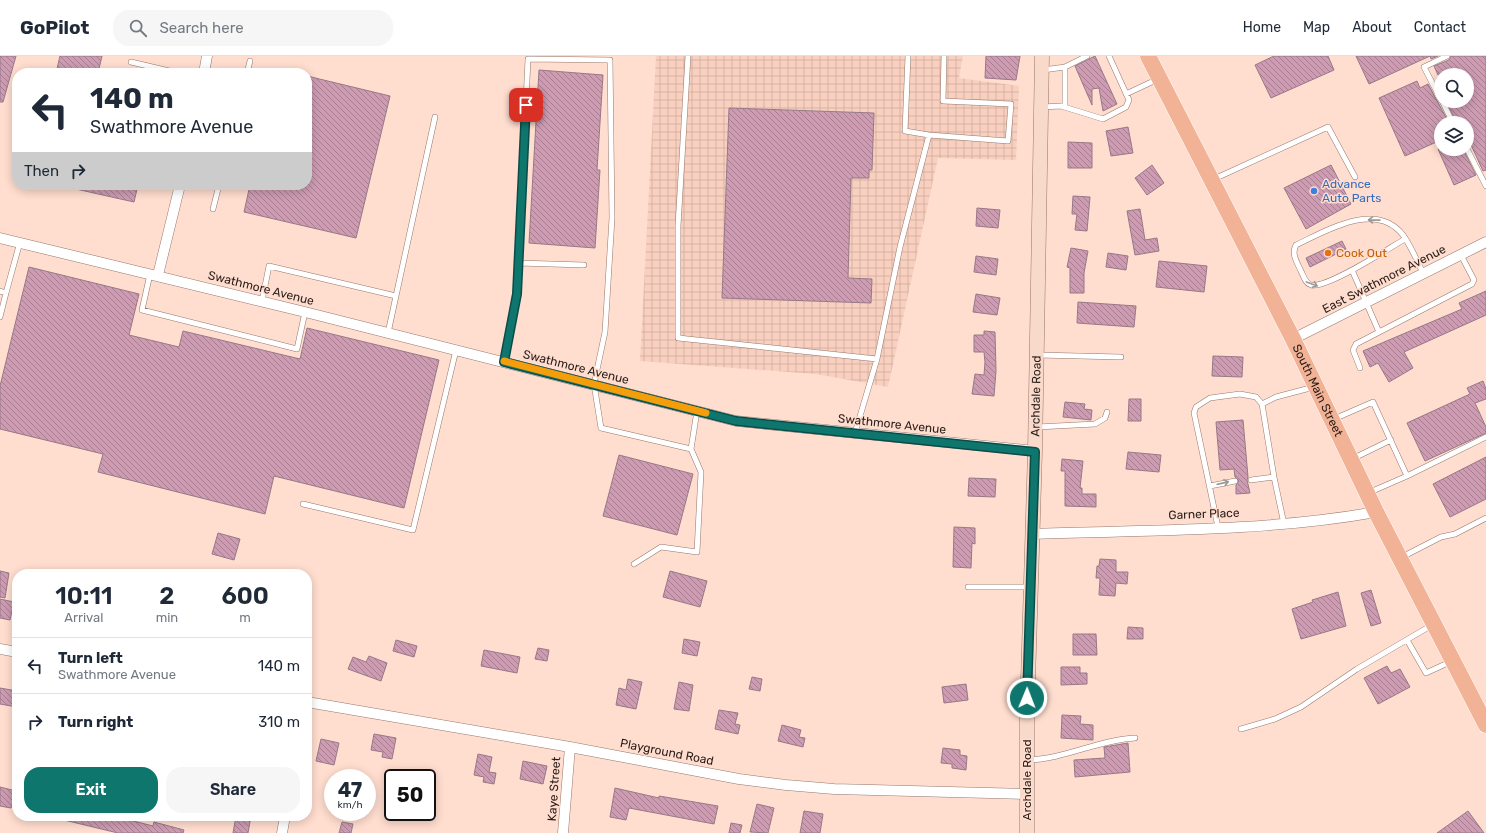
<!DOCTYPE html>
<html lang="en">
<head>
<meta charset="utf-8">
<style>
	body { margin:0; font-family:Rubik,sans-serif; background:#f6f6f7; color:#1f2937; height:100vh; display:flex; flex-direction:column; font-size:15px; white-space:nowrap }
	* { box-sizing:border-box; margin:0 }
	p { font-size:13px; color:#747a83 }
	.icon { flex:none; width:22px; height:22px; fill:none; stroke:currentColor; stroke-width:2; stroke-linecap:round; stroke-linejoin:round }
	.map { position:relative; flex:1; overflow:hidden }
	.side { position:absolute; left:12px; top:513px; width:300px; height:252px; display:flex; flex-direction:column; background:#fff; border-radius:16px; box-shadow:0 2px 10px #0003 }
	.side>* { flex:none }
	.guide { position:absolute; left:12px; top:12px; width:300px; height:122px; border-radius:16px; box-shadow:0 2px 10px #0003; background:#fff; color:#1f2937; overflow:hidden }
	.buttons { position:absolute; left:1434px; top:12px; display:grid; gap:8px }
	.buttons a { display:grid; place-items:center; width:40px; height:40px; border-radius:50%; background:#fff; box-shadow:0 2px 10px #0003; font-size:20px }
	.speed { position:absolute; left:324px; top:713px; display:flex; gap:8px; font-size:20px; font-weight:700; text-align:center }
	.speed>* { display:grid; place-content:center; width:52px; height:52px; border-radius:50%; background:#fff; box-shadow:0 2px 10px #0003; line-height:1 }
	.speed small { font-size:10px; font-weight:400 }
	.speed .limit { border:2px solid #111; border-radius:6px; background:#fff; color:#111 }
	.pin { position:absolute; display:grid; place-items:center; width:34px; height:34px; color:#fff; margin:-17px; border-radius:8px; box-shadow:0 2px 6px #0006 }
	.me { position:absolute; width:44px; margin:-22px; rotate:1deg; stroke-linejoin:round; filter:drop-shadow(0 0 3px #0008) }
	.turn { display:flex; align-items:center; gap:14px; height:84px; padding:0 12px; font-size:18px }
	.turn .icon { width:52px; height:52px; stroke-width:2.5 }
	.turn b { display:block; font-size:28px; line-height:34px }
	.then { display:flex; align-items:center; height:38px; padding:0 12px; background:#0003; gap:8px; font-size:15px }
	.eta { display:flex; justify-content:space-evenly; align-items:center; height:68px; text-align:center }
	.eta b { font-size:24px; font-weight:600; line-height:28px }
	.primary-button { display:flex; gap:8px; margin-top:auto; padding:8px 12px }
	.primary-button a { flex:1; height:46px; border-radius:16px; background:#0f766e; color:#fff; font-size:16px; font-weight:600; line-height:46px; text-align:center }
	.primary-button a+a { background:#f6f6f7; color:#1f2937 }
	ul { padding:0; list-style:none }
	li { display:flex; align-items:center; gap:12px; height:56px; padding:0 12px; border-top:1px solid #e0e1e3 }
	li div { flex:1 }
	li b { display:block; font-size:15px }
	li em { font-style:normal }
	header { display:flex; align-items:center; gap:24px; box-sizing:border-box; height:56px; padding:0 20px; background:#fff; border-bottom:1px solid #e0e1e3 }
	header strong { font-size:19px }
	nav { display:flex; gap:22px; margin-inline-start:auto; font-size:14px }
	.search { width:280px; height:36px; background:#f6f6f7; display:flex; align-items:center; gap:10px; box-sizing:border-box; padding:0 14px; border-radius:16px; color:#747a83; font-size:15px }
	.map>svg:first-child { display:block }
</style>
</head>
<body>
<header>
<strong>GoPilot</strong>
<div class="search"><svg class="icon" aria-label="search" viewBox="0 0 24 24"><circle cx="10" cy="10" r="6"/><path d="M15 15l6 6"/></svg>Search here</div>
<nav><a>Home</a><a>Map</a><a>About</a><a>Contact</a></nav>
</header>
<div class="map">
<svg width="1486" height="777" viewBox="0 0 1486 777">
	<defs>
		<pattern id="industrial-grid" width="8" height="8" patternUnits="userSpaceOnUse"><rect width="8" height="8" fill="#f9d0bf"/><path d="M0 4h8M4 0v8" fill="none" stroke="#d5b2a3"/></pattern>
		<pattern id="building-back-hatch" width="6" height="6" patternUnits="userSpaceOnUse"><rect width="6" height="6" fill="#ce9bb2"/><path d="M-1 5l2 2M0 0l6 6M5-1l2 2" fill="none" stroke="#a77e90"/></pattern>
	</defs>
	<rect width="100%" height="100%" fill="#ffddcf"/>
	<path fill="url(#industrial-grid)" d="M656 0H963L959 22 1019 30 1016 104 938 102 888 331 816 318 640 305Z"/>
	<path fill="url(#building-back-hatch)" stroke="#977987" d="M0 0H16L3 46H0Z
		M60 0H102L98 17H56Z
		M986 0H1020L1016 24 985 22Z
		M1095 0 1117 48 1103 55 1099 32 1092 33V49L1075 10Z
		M1274 0H1328L1334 14 1271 42 1255 9Z
		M1356 0H1438L1431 3 1430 0 1369 28Z
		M1451 0H1486V114L1483 115 1467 80V67H1457L1446 45H1467V19H1438L1434 10 1449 4Z
		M539 14 603 19 597 114H600L595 192 529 187Z
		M307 20 390 40 356 182 244 156 250 129H307Z
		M1441 22V35L1436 25Z
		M1417 25 1420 32 1428 28 1449 67H1441V84L1405 100 1379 42Z
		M729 52 874 57 872 114H869V122H851L848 222 872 223 871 247 722 242Z
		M1128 71 1133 97 1111 100 1106 75Z
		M1068 86 1092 87V112H1068Z
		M1438 93H1463L1476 119 1454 129Z
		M1152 109 1164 127 1147 139 1135 122Z
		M1331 109 1351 148 1306 173 1284 132Z
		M77 129H138L134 146 76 133Z
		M1073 140 1090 141 1087 175 1075 174 1077 158H1072Z
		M977 152 1000 154 998 172 976 170Z
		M1140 153 1145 184 1157 182 1159 195 1135 199 1127 155Z
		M1342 185 1346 193 1310 211 1306 202Z
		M1071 192 1088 195 1084 217V237H1070V212L1067 211Z
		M1108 197 1128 200 1126 214 1106 211Z
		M976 200 998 203 996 219 974 216Z
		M1159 205 1207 210 1204 236 1156 231Z
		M29 211 139 238 129 279 179 291 183 275 300 303 307 272 439 304 404 452 274 420 265 458 98 416 103 398 0 373V330Z
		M1486 235V259L1404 296 1413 312 1389 326 1378 307 1370 311 1363 295 1462 253 1459 247Z
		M976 238 1000 242 997 259 973 256Z
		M1078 246 1136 250 1134 271 1077 267Z
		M984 275 995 276 996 315 994 340 972 338 975 318 984 319 985 306 984 296H974V279H984Z
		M1213 300 1243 301 1242 321 1212 320Z
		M1483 325 1486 333V343L1475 347 1486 371V377L1425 405 1407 367 1470 338 1467 332Z
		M1129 343H1141V365H1128Z
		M1065 346 1085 348 1084 353 1092 354 1091 364 1063 361Z
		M1243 364 1248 421 1247 424 1250 437 1236 438V429L1239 425 1235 421 1234 413 1220 414 1216 366Z
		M1128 396 1161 399 1159 416 1126 413Z
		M619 399 693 418 677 479 603 460Z
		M1486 401V443L1450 461 1433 428Z
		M1062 403 1083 405 1080 432H1082V438H1096V451L1065 450V415H1061Z
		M969 422 996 423 995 441 968 440Z
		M954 471 975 472V488L972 487 971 512 953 511Z
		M218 477 240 483 234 504 212 498Z
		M1100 503 1116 504V516H1128L1127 528 1116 527 1115 540 1099 539 1100 522H1096L1097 510H1099Z
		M0 515 9 517 5 542 0 541Z
		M670 515 707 525 700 551 663 541Z
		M1371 534 1381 567 1371 570 1361 537Z
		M1338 536 1346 570 1301 583 1292 553 1313 546 1312 544Z
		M0 543 14 546 10 564 0 562Z
		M1128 571 1143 572V583H1127Z
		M1073 578H1096L1097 599H1073Z
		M684 583 700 586 697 600 682 597Z
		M396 584 417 590 414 601 393 595Z
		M538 592 549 594 547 605 535 603Z
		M484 594 520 601 517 617 481 610Z
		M369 600 387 607 381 625 348 613 353 601 366 606Z
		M1387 610 1391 617 1400 613 1410 631 1378 648 1364 622Z
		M1061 611H1080V617H1087V628L1061 629Z
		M752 621 762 623 760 635 749 633Z
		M628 623 642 626 636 653 616 649 619 632 626 634Z
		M679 626 693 629 689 655 674 653Z
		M966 628 968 644 944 647 942 631Z
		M0 632 17 635V651L0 648Z
		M719 654 738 657 735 668 740 669 738 678 715 673Z
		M1062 659 1081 660 1080 668 1093 669V684L1061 682Z
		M782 669 801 674 799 681 805 682 803 691 778 685Z
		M374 678 396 682 392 703 382 701 383 696 371 694Z
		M321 683 339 687 334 709 316 705Z
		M1128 687 1130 716 1075 721 1074 704 1105 702 1104 691Z
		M943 692 960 694V699L967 700 966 714 952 712V708L941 707Z
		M478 698 492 701 489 716 496 717 494 728 483 726 484 721 474 719Z
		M523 705 547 710 543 728 520 723Z
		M0 731 16 735 11 752 0 750Z
		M615 732 659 742V740L718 750 714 768 629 752 626 764 610 761Z
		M757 748 774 752 768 777 750 776Z
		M804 755 823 758 820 777H800Z
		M1468 755 1484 777H1437Z
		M65 760H114L153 770 154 766 184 774 183 777H118L64 764Z
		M236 760H251L248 777H233Z
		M342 766 353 768 351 777H339Z
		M731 767 742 769 740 777H729Z"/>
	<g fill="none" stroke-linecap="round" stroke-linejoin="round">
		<defs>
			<path id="service" d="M688 0 678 170V282L877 303
				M908 0 905 75 929 79 1008 85 1011 48 943 45 944 0
				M131 6 178 17
				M1065 11V51
				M1043 14 1065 11 1087 0
				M247 17 250 5
				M1126 38 1158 23
				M1441 44 1424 11 1447 0
				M1442 45 1453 67
				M1042 51 1061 50 1103 63 1126 51 1129 44 1109 0
				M1467 93 1486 130
				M1214 123 1328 71 1355 121
				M213 153 219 129
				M1405 183C1389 192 1327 233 1311 229 1305 227 1304 221 1301 215 1297 206 1291 198 1296 189 1326 175 1376 144 1403 179 1411 190 1417 205 1423 217
				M518 207 584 209
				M1352 214 1379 276
				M150 218 142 254 297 293 305 256
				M0 235 6 237 20 186
				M396 240 435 61
				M262 245 269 210 396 240 388 277
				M0 261 6 237
				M1038 299 1121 301
				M504 306 517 238 528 3 610 4 612 162 605 276 594 328 601 372 691 393
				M1360 312 1353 294 1356 288 1472 228 1474 224 1461 199
				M1262 348 1276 341 1314 331
				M1334 363 1373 346 1407 420 1368 437
				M1037 371 1095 368 1105 362 1107 356
				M855 377 877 303 900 191 929 79
				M1352 403 1391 384
				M1407 420 1486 381
				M1251 424 1274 421
				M1210 430 1235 425
				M303 448 413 474 456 294
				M1218 471 1194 357 1196 351 1210 342 1240 338 1256 341 1262 348 1274 421 1284 468
				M1402 501 1441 481 1455 478 1486 462
				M634 508 661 491 697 496 701 416 691 393 697 355
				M968 531H1029
				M1407 584 1426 617 1450 606
				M1241 673 1275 663 1301 651 1357 613 1432 569
				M1028 704C1065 703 1098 684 1135 682"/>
			<path id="minor" d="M204 17 207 0
				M0 182 305 256 736 365 1035 395
				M158 219 180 129
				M1293 283 1486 186
				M1032 478C1146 474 1263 476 1376 456
				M0 593 17 596
				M307 646 570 691 739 723 786 729 834 733 1025 738
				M282 777 285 760
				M563 777 570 691"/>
			<g id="secondary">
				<path id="s1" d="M1027 777V658L1035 395 1042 0"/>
			</g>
			<g id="primary">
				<path id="s2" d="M1148 0 1293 283 1376 456 1486 669"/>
			</g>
		</defs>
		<use href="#service" stroke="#96786b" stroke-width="6"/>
		<use href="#minor" stroke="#96786b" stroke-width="11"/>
		<use href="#secondary" stroke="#96786b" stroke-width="15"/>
		<use href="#primary" stroke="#fff" stroke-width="17"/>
		<use href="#service" stroke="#fff" stroke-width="5"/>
		<use href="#minor" stroke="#fff" stroke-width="10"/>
		<use href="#secondary" stroke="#f8d9ca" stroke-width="14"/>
		<use href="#primary" stroke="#f1b296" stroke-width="16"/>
	</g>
	<defs><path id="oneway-shaft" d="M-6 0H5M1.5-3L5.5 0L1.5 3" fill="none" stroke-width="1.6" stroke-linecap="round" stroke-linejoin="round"/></defs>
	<g stroke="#9e9997">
		<use href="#oneway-shaft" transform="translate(1374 164) rotate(-179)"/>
		<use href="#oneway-shaft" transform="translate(1312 228) rotate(20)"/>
		<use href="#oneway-shaft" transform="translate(1223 427) rotate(-13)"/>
	</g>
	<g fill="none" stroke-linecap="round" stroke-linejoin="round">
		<defs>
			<path id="route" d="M526 49 517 238 504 306 736 365 1035 396 1027 642"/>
		</defs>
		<use href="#route" stroke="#0a4d48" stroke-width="10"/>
		<use href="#route" stroke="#0f766e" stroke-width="7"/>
		<path stroke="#f59e0b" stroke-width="7" d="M504 305 706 357"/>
	</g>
	<circle fill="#3f7fe0" stroke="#ffddcf" stroke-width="1.5" cx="1314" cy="135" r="4"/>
	<circle fill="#e8710a" stroke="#ffddcf" stroke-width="1.5" cx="1328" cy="197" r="4"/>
	<g text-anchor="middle" stroke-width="3" stroke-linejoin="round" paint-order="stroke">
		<g font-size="12" fill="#366cbe" stroke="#ffddcf" text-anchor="start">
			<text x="1322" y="132">Advance<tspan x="1322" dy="14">Auto Parts</tspan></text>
		</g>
		<g font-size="12" fill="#c56008" stroke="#ffddcf" text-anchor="start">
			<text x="1336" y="201">Cook Out</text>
		</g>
		<g font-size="12" fill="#281c17" stroke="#ffddcf">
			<text transform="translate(1384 223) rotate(-27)" y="4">East Swathmore Avenue</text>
			<text transform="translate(261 232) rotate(14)" y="4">Swathmore Avenue</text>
			<text transform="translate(576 311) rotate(14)" y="4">Swathmore Avenue</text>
			<text dy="4" stroke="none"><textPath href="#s2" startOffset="375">South Main Street</textPath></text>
			<text dy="4" stroke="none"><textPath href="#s1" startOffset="437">Archdale Road</textPath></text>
			<text transform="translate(892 368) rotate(6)" y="4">Swathmore Avenue</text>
			<text transform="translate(1204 458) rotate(-2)" y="4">Garner Place</text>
			<text transform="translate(667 696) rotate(11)" y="4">Playground Road</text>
			<text transform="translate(1027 724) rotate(-90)" y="4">Archdale Road</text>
			<text transform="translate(554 733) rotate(-86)" y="4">Kaye Street</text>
		</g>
	</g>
</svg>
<div class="buttons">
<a><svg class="icon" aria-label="search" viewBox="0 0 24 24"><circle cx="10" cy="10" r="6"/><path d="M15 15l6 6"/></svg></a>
<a><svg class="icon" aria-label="layers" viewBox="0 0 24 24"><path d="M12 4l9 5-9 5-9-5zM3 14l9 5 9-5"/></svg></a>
</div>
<div class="speed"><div>47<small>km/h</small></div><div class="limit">50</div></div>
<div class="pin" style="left:526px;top:49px;background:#d93025"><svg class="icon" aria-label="arrive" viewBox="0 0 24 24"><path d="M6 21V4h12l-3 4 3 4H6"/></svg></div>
<svg class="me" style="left:1027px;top:642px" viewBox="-20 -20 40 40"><circle r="17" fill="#0f766e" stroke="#fff" stroke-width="3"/><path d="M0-11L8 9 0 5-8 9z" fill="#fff"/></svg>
<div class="guide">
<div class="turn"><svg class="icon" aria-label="left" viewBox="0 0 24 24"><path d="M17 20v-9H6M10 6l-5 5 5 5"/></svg><div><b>140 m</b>Swathmore Avenue</div></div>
<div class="then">Then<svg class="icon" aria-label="right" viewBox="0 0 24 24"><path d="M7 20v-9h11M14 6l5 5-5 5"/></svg></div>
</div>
<section class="side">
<div class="eta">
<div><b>10:11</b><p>Arrival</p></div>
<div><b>2</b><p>min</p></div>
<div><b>600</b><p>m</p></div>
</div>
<ul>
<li><svg class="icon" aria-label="left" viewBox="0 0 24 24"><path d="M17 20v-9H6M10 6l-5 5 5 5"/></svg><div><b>Turn left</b><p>Swathmore Avenue</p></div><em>140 m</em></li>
<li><svg class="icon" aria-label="right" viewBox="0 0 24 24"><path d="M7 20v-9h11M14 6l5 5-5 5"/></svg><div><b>Turn right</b></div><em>310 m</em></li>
</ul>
<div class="primary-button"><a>Exit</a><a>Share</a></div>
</section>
</div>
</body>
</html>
